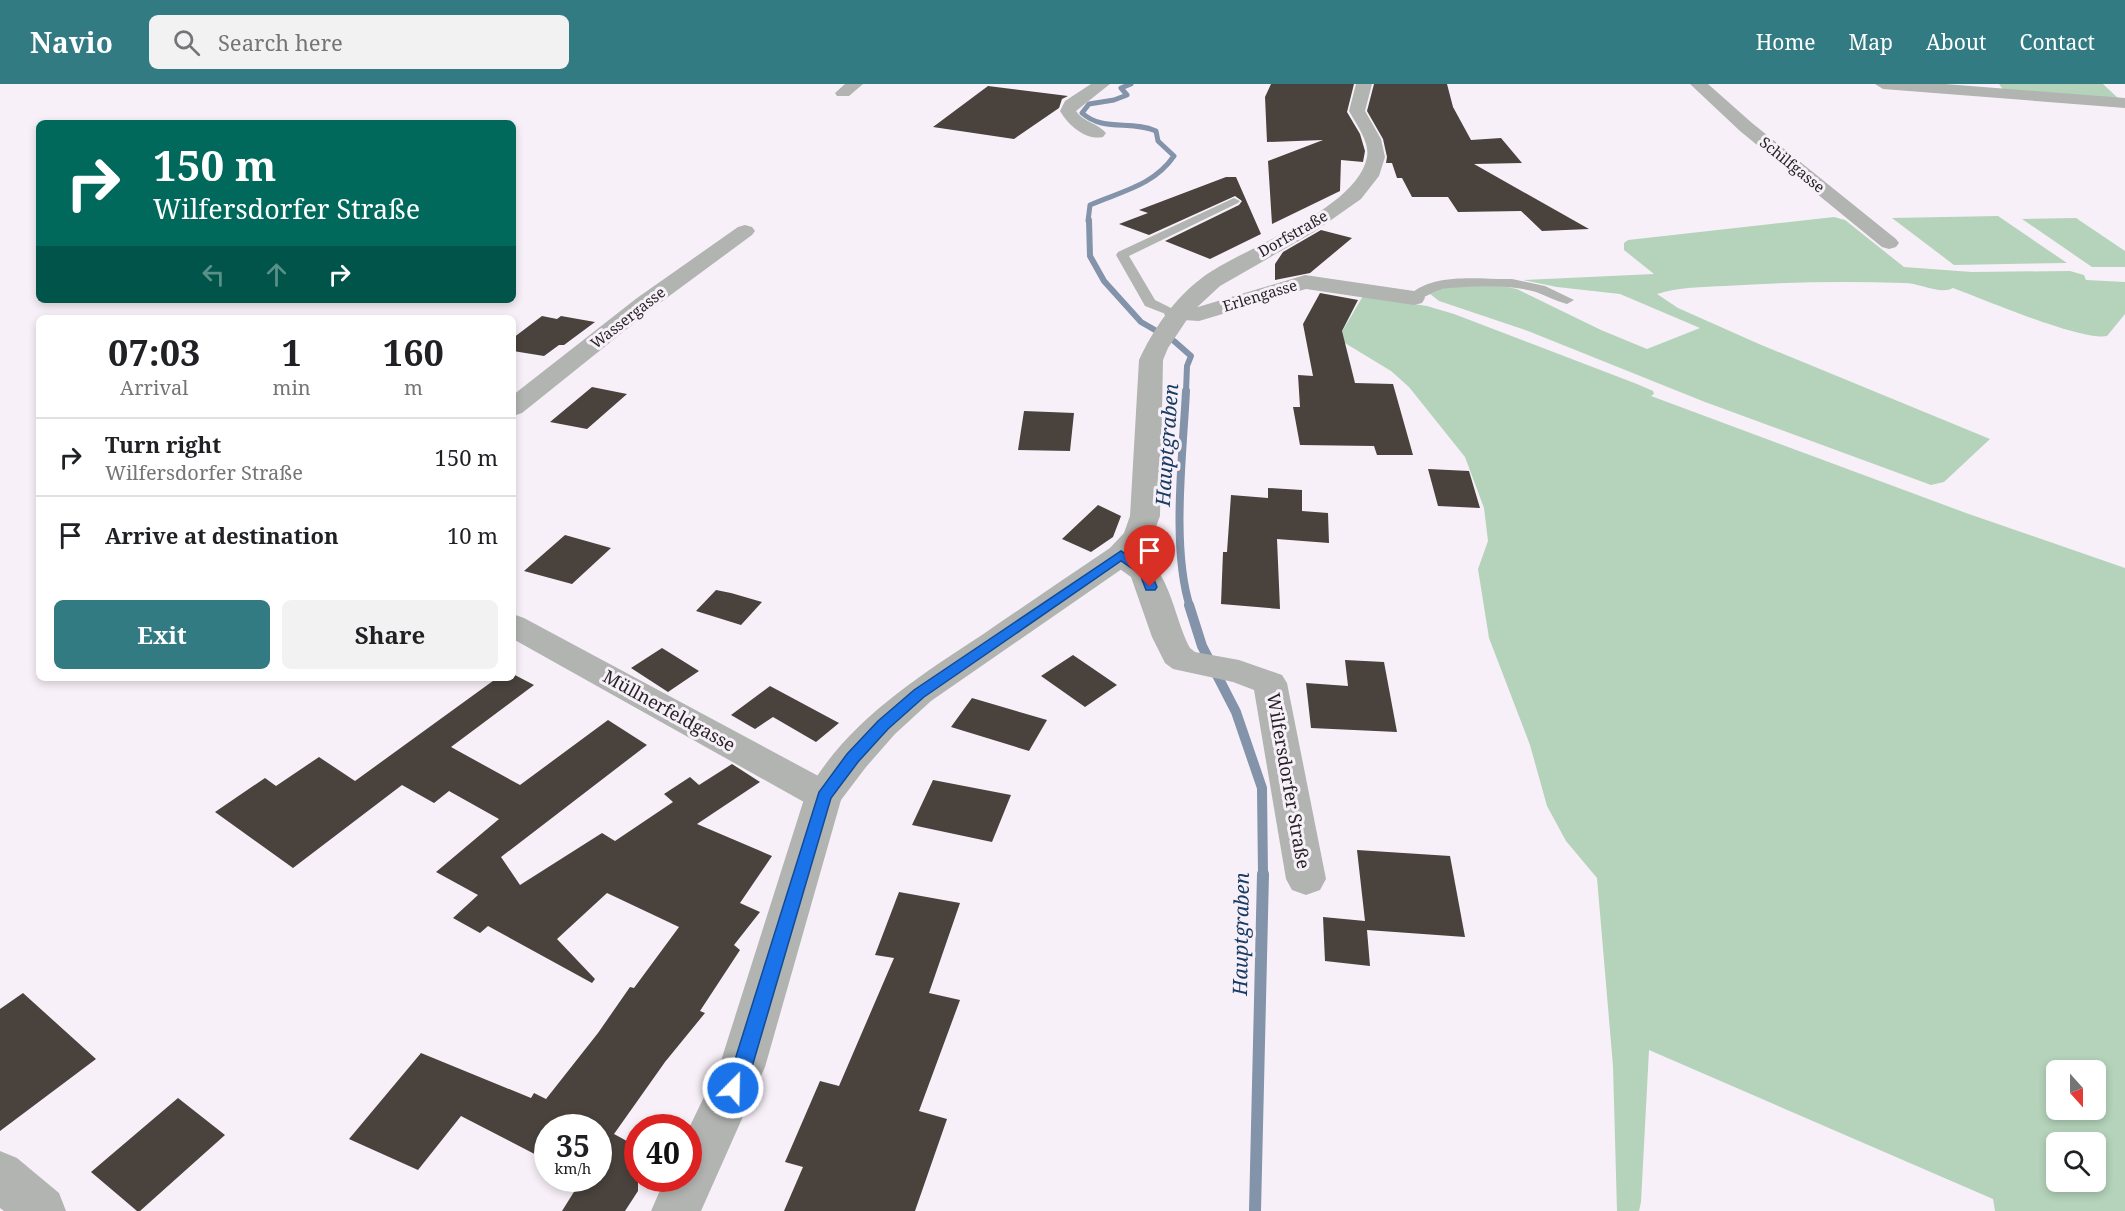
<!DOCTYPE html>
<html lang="en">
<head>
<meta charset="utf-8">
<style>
	body { margin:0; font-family:"Noto Serif",serif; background:#f2f2f2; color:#202124; height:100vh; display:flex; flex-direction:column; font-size:22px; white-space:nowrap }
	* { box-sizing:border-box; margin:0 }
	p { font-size:20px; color:#757577 }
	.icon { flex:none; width:33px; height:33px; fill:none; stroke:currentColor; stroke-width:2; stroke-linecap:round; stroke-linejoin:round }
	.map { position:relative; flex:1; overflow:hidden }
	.drawer { position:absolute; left:36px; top:231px; width:480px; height:366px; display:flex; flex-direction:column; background:#fff; border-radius:9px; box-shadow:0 3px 9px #0003 }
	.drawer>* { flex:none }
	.banner { position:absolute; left:36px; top:36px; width:480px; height:183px; border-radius:9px; box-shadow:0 3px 9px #0003; background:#00695c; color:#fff; overflow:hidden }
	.needle { width:39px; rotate:159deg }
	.buttons { position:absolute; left:2046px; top:976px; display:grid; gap:12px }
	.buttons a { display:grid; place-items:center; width:60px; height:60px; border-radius:9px; background:#fff; box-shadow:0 3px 9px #0003; font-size:30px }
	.speed { position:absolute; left:534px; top:1030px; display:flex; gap:12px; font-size:30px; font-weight:700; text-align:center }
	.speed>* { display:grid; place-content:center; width:78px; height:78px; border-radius:50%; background:#fff; box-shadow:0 3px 9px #0003; line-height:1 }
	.speed small { font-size:15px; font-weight:400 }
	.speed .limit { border:9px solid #d22; background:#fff; color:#111 }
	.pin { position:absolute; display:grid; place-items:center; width:51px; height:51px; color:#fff; margin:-62px -26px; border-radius:50% 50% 50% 0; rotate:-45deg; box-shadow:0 0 6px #0007 }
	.pin .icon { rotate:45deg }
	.me { position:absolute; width:66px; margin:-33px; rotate:23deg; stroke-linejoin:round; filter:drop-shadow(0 0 4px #0008) }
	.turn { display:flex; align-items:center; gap:21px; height:126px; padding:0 18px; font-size:27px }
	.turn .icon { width:78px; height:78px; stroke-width:2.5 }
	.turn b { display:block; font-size:42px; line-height:51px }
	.lanes { display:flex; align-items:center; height:57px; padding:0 18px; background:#0003; justify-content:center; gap:30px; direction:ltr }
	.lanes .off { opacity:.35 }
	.eta { display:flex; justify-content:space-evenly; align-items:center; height:102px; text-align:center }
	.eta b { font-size:36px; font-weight:700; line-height:42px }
	.primary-button { display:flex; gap:12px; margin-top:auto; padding:12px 18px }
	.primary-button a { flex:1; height:69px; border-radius:9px; background:#337b83; color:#fff; font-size:24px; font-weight:700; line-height:69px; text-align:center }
	.primary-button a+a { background:#f2f2f2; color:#202124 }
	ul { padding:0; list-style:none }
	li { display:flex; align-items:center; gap:18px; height:78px; padding:0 18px; border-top:2px solid #e0e0e0 }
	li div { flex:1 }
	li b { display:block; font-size:22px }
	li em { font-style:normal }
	header { display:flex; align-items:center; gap:36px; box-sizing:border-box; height:84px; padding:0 30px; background:#337b83; color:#fff }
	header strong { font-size:28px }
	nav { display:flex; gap:33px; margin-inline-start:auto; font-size:21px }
	.search { width:420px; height:54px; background:#f2f2f2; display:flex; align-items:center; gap:15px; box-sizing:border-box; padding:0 21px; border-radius:9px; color:#757577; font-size:22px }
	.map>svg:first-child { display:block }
</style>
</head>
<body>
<header>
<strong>Navio</strong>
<div class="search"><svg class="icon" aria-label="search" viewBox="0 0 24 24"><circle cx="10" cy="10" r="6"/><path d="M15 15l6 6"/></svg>Search here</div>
<nav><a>Home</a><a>Map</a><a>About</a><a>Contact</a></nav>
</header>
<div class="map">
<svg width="2125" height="1127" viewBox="0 0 2125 1127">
	<rect width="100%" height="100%" fill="#f8f0f8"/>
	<path fill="#b4d3ba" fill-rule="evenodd" d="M1999 0H2103L2120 16 2004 7Z
		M1998 132 2067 179 1954 181 1892 134Z
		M1834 133 1845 136 1904 183 1972 188 2070 187 2084 191 2086 196 2125 198V230L2107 252C2081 257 1983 215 1953 204 1941 211 1919 199 1904 199 1844 197 1785 198 1725 202 1703 203 1678 203 1657 210L1678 224 1759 260 1990 355 1944 398 1931 401 1705 318 1528 247 1439 217 1429 209C1448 199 1495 199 1517 205L1601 246 1647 265 1700 244 1620 210 1557 203 1523 196 1654 190 1624 166V159L1628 156Z
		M2076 134 2125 167V183H2092L2022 135Z
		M1363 212 1427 222 1454 230 1637 300 1653 307 1654 310 1651 312 1966 429 2125 484V1127H1995L1993 1115 1649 966 1641 1118 1639 1127H1617L1613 982 1597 794 1566 757 1547 722 1530 661 1489 554 1478 485 1488 457 1484 424 1465 373 1409 303 1391 287 1340 256V251ZM2056 987H2096V1026H2056ZM2056 1059H2096V1098H2056Z"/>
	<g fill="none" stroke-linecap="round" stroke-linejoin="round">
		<path stroke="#8293aa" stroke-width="5" d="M1088 137 1090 121C1122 107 1153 102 1174 72L1158 57 1156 47C1131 36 1103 48 1082 29L1089 20 1114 16 1127 11 1121 4 1131 0"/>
		<path stroke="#8293aa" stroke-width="6" d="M1089 136 1090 172 1104 197 1141 238 1174 257 1191 272 1187 282 1186 308"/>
		<path stroke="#8293aa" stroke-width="8" d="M1186 307C1183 369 1171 464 1190 523"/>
		<path stroke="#8293aa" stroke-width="10" d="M1189 521 1202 562 1236 628 1262 704 1263 791"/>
		<path stroke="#8293aa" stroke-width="12" d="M1255 1127 1263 790"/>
	</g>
	<path fill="#49423d" d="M1271 0H1354L1347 28 1360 50 1365 67 1363 78 1341 76 1340 107 1272 140 1268 77 1323 56 1267 58 1265 13Z
		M1374 0H1447L1453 23 1471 56 1501 54 1522 79 1474 80 1589 145 1542 147 1521 127 1458 128 1448 113H1412L1402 94H1397L1392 79H1386L1387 73 1383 55 1367 27Z
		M988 2 1068 12 1062 15 1059 24 1014 55 933 43Z
		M1226 93H1236L1261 150 1210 175 1165 157 1239 121 1242 117 1235 112 1149 151 1119 140 1148 129 1139 126Z
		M1321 146 1352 154 1310 189 1275 196V180L1283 168Z
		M1320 209 1358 216 1342 247 1355 299 1393 300 1413 371H1377L1374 362 1300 361 1293 323H1300L1298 291 1313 292 1303 240Z
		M542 232 557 235 561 232 595 238 564 261H559L544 272 513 267V254Z
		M592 303 627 310 587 345 550 338Z
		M1024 327 1074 329 1070 367 1018 366Z
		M1428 385 1469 387 1480 424 1438 422Z
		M1268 404 1302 406V427L1328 429 1329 459 1277 455 1280 525 1221 520 1223 468H1227L1231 411 1268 414Z
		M1098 421 1121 432 1113 453 1091 468 1062 455Z
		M565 451 611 464 572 500 524 487Z
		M716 506 731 509 762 518 741 541 696 527Z
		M662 564 699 587 668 608 631 584Z
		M1073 571 1117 601 1085 623 1041 592Z
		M1345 576 1384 578 1397 648 1311 644 1306 599 1348 602Z
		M513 590 534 601 451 663 520 701 608 636 647 661 501 773 520 801 602 749 615 757 673 718 664 710 690 693 699 701 732 680 760 698 697 740 772 772 740 819 760 828 734 861 740 866 700 927 705 929 665 978 614 1050 638 1063V1107L625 1127H562L582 1095H598V1044H548V1077L461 1032 418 1086 349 1055 421 969 531 1014 534 1009 546 1015 598 949 630 903 634 904 679 843 607 809 557 855 595 895 592 899 488 842 480 849 453 834 478 811 436 788 499 735 449 707 434 719 402 701 293 784 215 728 265 694 276 702 319 673 355 697 497 594H513Z
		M770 602 839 639 816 658 773 633 755 645 731 631Z
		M972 614 1047 636 1029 667 951 643Z
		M933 696 1011 711 992 758 912 741Z
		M1357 766 1450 772 1465 853 1367 846 1370 882 1325 877 1323 833 1365 837Z
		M899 808 960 819 929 909 960 916 919 1027 947 1035 915 1127H784L803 1083 785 1078 820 997 839 1002 894 874 875 871Z
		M23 909 96 975 0 1047V925Z
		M178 1014 225 1051 140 1127H137L91 1088Z"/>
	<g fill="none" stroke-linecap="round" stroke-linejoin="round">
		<path fill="#b1b4b1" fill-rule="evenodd" d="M1234 114 1240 117 1238 119 1129 172 1155 216 1183 230 1176 234 1145 222 1116 171 1118 168Z
			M1512 195 1545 202 1574 216 1567 220C1556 217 1547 212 1536 208 1509 200 1476 202 1448 204 1433 205 1420 219 1409 217L1407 214C1430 187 1481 196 1512 195Z"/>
		<path fill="#b1b4b1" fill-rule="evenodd" d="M845 0H863L849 12H837L835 9Z
			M1091 0H1110L1076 27C1083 38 1098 39 1106 49L1103 53C1086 57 1068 41 1060 27L1065 17Z
			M1690 0H1708L1752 39 1896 155 1899 159 1896 163 1889 165 1882 163 1740 47Z
			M1875 0H1945L2125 14V24L1883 5Z
			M745 141 752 143 755 147 752 151 653 224 522 329 513 332V311L637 214 738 143Z
			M1305 191 1414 207 1422 209 1425 214 1422 219 1414 221 1306 205 1199 237 1168 235 1164 230 1168 225 1198 223Z
			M1121 462C1171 474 1170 525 1190 564L1195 568 1239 576 1282 591 1287 599 1326 795 1320 806 1306 811 1292 806 1286 795 1254 606 1233 598 1173 585 1165 579 1152 553 1131 493 1110 478 1106 471 1110 464Z
			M513 530 524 534 837 702 843 712 837 722 824 726 811 722 513 555Z
			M0 1067 17 1074 59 1109 66 1127H4L0 1124Z"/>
		<path fill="#b1b4b1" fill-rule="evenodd" d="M1356 0H1372L1365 27 1381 55 1385 73 1379 92 1361 115 1314 148 1220 202 1192 228 1168 264 1163 276 1160 432 1153 451 1132 478 931 617 895 650 866 683 841 716 765 983 701 1127H651L665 1095H688V1046L720 980 805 712C844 640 916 594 982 551 1024 522 1067 493 1110 464L1124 449 1130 432 1139 276C1154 244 1174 215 1203 193 1244 163 1357 126 1367 73 1370 58 1356 40 1349 27Z"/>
	</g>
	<path fill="#1a73e8" stroke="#114b97" stroke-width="1.5" d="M1121 467 1150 486 1157 503 1155 506H1146L1140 490 1121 477 924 613 888 645 858 678 831 714 752 983 740 1010 733 1013 726 1010 723 1004 733 982 819 708 847 670 878 637 914 606Z"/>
	<g text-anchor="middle" stroke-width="6" stroke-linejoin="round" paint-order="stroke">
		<g font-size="15" fill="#272427" stroke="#f8f0f8">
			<text transform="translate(1792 81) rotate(39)" y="5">Schilfgasse</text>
			<text transform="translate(1293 150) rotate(-30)" y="5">Dorfstraße</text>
			<text transform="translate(1260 212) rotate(-17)" y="5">Erlengasse</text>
			<text transform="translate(628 234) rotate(-38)" y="5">Wassergasse</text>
		</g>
		<g font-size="18" fill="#272427" stroke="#f8f0f8">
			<text transform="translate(669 627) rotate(29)" y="6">Müllnerfeldgasse</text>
			<text transform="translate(1288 697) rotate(80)" y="6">Wilfersdorfer Straße</text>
		</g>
		<g font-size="20" font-style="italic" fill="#183b64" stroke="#f8f0f8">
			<text transform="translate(1167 361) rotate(-86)" y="7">Hauptgraben</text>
			<text transform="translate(1241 850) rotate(-89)" y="7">Hauptgraben</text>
		</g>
	</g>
</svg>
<div class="buttons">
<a><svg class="needle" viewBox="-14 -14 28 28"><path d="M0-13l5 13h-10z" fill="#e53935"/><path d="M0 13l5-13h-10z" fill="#757577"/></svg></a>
<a><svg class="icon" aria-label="search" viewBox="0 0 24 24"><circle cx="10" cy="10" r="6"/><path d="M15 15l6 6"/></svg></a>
</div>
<div class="speed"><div>35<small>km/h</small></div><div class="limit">40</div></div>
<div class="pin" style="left:1150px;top:503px;background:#d93025"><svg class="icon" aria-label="arrive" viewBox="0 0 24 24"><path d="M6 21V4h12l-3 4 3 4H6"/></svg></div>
<svg class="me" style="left:733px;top:1004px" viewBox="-20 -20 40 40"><circle r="17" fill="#1a73e8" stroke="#fff" stroke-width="3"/><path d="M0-11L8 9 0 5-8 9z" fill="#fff"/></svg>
<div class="banner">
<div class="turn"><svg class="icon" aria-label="right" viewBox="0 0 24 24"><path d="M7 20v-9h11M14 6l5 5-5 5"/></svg><div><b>150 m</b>Wilfersdorfer Straße</div></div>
<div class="lanes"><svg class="icon off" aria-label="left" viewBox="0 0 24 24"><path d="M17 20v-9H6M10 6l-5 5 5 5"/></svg><svg class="icon off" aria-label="ahead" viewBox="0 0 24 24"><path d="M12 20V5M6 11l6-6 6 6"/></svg><svg class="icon" aria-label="right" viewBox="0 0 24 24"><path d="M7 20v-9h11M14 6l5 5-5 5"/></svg></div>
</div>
<section class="drawer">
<div class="eta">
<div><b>07:03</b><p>Arrival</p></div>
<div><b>1</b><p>min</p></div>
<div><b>160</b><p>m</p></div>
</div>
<ul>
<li><svg class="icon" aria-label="right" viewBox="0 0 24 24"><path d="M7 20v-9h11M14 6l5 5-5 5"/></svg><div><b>Turn right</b><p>Wilfersdorfer Straße</p></div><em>150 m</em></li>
<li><svg class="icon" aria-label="arrive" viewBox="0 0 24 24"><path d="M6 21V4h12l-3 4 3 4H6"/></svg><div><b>Arrive at destination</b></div><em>10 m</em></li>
</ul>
<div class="primary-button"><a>Exit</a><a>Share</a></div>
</section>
</div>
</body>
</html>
